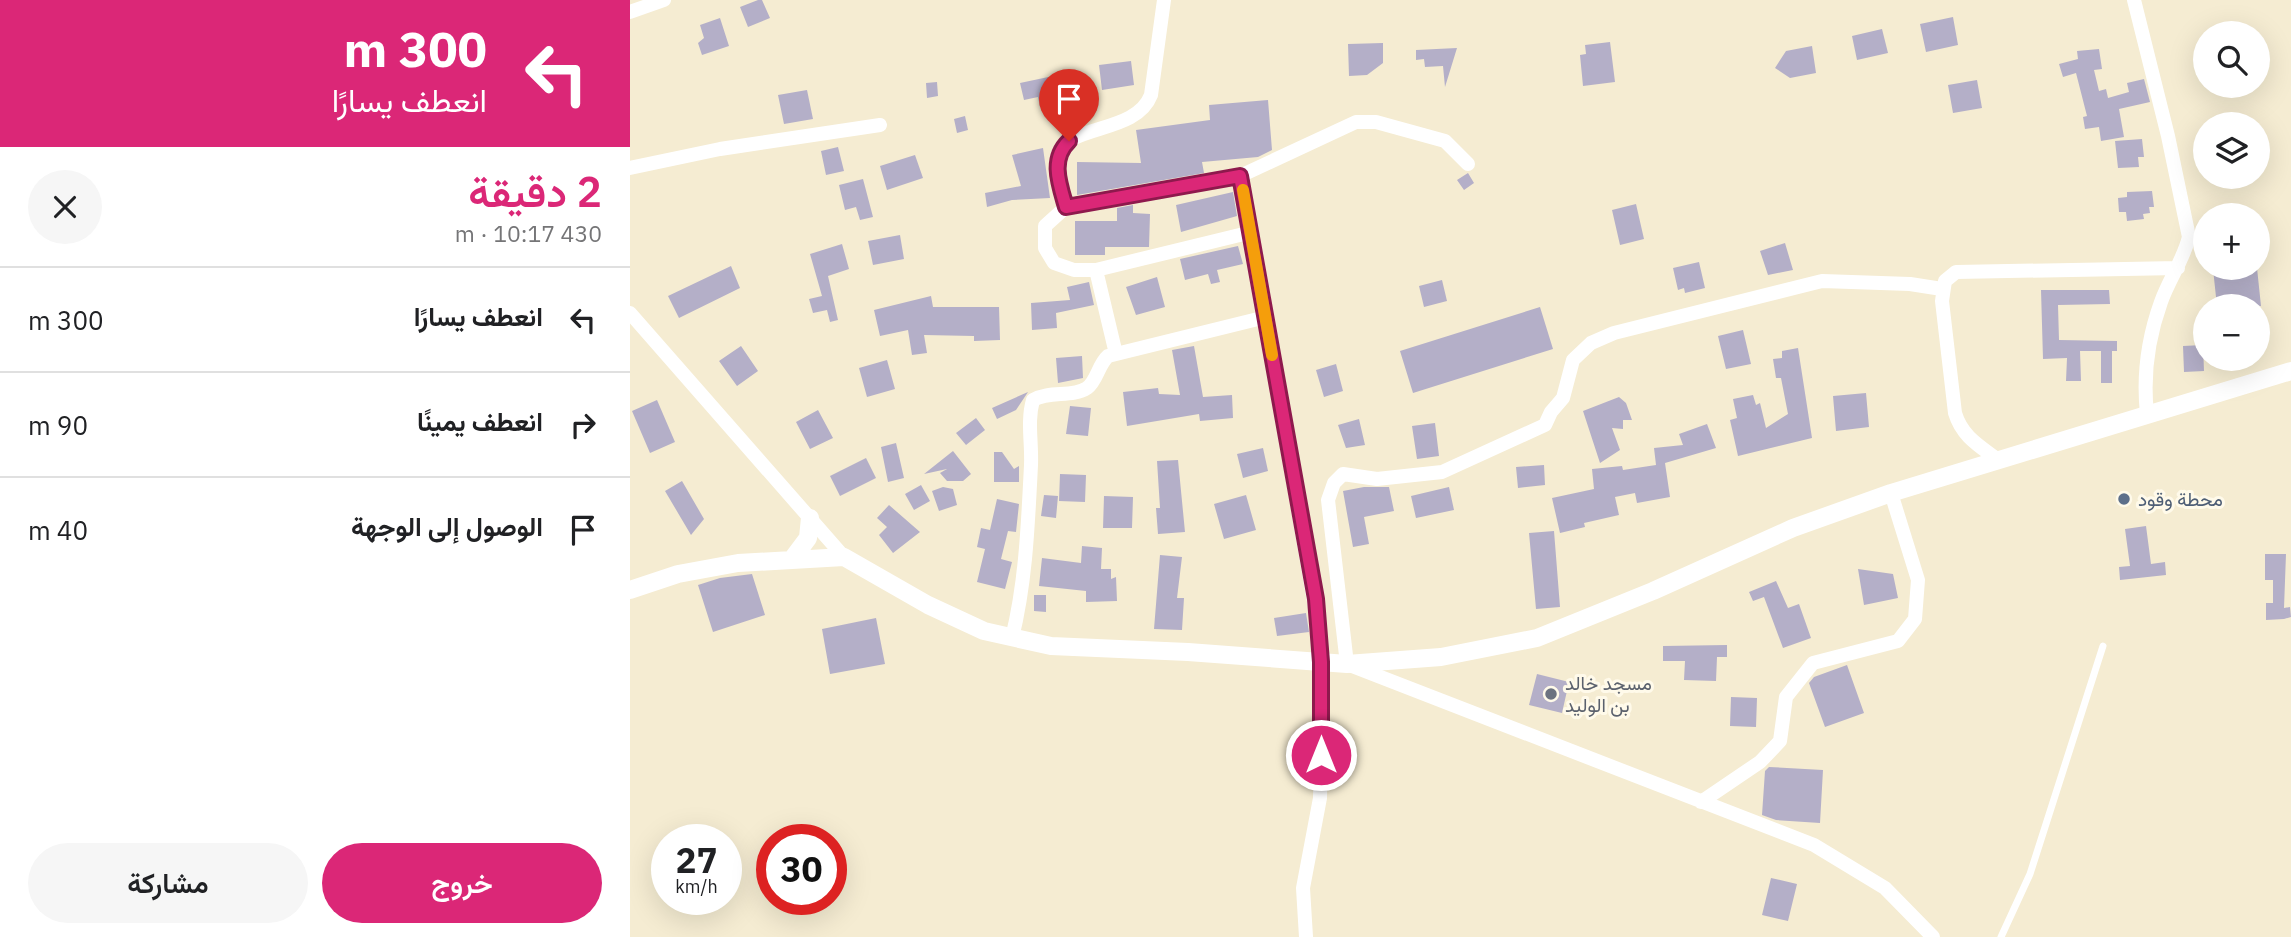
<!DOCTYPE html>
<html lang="ar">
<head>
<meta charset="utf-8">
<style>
	body { margin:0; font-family:"IBM Plex Sans",Vazirmatn,sans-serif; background:#f6f6f6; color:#202124; direction:rtl; height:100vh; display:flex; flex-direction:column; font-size:26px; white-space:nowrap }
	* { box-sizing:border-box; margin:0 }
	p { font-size:23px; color:#757577 }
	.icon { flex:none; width:38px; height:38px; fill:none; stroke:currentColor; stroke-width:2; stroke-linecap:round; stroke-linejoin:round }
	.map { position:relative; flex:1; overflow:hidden; direction:ltr }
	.side { display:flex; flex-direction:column; background:#fff; width:630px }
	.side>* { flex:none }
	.top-card { background:#db2777; color:#fff; overflow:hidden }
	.fabs { position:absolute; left:1563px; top:21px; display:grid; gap:14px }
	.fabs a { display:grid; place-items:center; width:77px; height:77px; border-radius:50%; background:#fff; box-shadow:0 7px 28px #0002; font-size:35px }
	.speed { position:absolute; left:21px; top:824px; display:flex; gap:14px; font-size:35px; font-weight:700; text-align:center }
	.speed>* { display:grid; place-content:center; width:91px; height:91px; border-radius:50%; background:#fff; box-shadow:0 7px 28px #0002; line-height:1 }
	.speed small { font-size:18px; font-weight:400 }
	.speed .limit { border:10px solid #d22; background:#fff; color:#111 }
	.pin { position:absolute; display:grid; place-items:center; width:60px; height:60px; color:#fff; margin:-72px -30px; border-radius:50% 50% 50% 0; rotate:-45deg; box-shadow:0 0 7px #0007 }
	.pin .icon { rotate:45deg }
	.me { position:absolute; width:77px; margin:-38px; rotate:0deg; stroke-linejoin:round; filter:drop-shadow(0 0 5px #0008) }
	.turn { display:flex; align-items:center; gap:24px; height:147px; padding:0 28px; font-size:32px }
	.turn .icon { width:91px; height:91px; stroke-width:2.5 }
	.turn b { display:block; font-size:49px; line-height:60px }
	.round { display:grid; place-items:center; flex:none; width:74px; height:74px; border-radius:37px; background:#f6f6f6 }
	.head { display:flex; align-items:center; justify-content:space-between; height:119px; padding:0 28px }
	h1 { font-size:42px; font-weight:600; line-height:52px; color:#db2777 }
	.action { display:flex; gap:14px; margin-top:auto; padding:14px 28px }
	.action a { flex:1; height:80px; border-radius:42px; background:#db2777; color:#fff; font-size:28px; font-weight:600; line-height:80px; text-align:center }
	.action a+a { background:#f6f6f6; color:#202124 }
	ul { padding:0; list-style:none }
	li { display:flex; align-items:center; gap:21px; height:105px; padding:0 28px; border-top:2px solid #e0e0e0 }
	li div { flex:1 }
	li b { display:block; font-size:26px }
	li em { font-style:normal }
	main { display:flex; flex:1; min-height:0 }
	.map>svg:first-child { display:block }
</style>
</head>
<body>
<main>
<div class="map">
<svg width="1661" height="937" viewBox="0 0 1661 937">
	<rect width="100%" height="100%" fill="#f5ecd2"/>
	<path fill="#b4afc8" d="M128 0H132L140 18 118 27 110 7Z
		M1323 17 1328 45 1296 52 1290 24Z
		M90 18 99 46 72 55 68 43 74 38 70 25Z
		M1252 29 1258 53 1227 60 1222 36Z
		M980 42 985 82 953 86 950 55 956 54 955 45Z
		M753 43V63L737 75 719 76 718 44Z
		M1182 46 1186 73 1160 78 1145 68 1156 51Z
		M827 48 815 87 813 66 795 67 794 59 786 60V50Z
		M1469 49 1472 69 1464 70 1469 91 1476 89 1478 98 1499 92 1497 83 1514 79 1520 102 1489 109 1494 137 1471 141 1469 127 1455 129 1453 117 1457 116 1446 73 1433 77 1429 64 1448 59 1447 51Z
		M501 61 504 85 472 90 469 65Z
		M442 72 449 108 458 105 461 116 440 121 435 102 410 107 408 97 394 100 390 83Z
		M1347 80 1352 108 1323 113 1318 85Z
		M307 82 308 96 297 98 296 83Z
		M177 90 183 119 154 124 148 95Z
		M638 100 642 150 628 157 572 162 574 173 447 195V162L511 163 506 130 580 120 579 105Z
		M335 116 338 130 327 133 324 119Z
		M1512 139 1514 157H1508L1509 167 1488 168 1485 141Z
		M208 147 214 171 196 175 191 151Z
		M413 148 420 198 382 200 357 207 355 193 391 186 382 155Z
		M285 155 293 178 257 190 250 166Z
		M838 173 844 183 834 190 827 180Z
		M233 179 243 217 230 220 226 207 215 210 209 185Z
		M1522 191 1524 207H1519L1520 213 1513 214 1514 219 1497 221 1496 212H1489L1488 198 1497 197V192Z
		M603 192 607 216 551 232 546 205Z
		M1006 204 1014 239 990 245 982 210Z
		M503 205V213L520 214 519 247H475V255H445V221H487V208Z
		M270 235 274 259 243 265 238 241Z
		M1155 243 1163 270 1138 275 1130 251Z
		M212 244 219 269 198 276 208 320 200 322 197 310 183 313 179 299 192 296 180 254Z
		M608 246 613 264 587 270 590 282 581 284 578 274 555 280 550 259Z
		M1069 262 1075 288 1055 293 1054 288 1048 290 1043 268Z
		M101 266 110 288 49 318 38 296Z
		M1627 268 1631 306H1587L1583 269Z
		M527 277 535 307 506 315 496 287Z
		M812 280 817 301 794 307 789 286Z
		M459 282 464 305 426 313 427 328 402 330 401 303 440 300 437 287Z
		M1411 290H1479L1480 304 1428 305 1429 340 1487 341V351H1482V383H1471V351H1450L1451 381H1436L1437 358 1413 359Z
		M301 296 303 307H369L370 340 344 341V336L294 335 297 353 282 355 278 330 250 336 244 310Z
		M910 307 923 349 783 393 770 351Z
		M1113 330 1121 364 1096 369 1088 336Z
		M1573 345 1574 371 1554 372 1553 346Z
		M111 346 128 371 107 386 89 361Z
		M564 346 573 397 602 395 603 418 570 421 569 414 497 426 493 392 528 388 529 394 550 395 542 350Z
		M1168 348 1182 438 1108 456 1100 420 1107 418 1103 399 1123 395 1126 405 1130 403 1136 428 1158 414 1151 378H1146L1143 359 1152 358V351Z
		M452 356 453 378 428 383 426 358Z
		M257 360 265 389 237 397 229 368Z
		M706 364 713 391 694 397 686 370Z
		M398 392 386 410 367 419 362 408Z
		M1236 393 1239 427 1206 431 1203 396Z
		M989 397 996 403 1002 420H993V429L982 428 990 450 970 463 953 411Z
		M27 400 45 442 20 453 2 411Z
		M440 406 461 408 458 436 436 434Z
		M188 410 203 438 180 449 166 422Z
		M346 418 355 430 336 445 326 433Z
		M729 419 735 445 716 448 708 425Z
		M805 423 809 456 787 459 782 426Z
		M1077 424 1086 448 1035 463 1040 497 1007 503 1005 493 985 497 989 515 954 523 955 527 930 533 922 498 964 489 962 469 992 466 993 470 1026 465 1024 448 1053 445 1049 434Z
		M266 443 274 478 258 482 251 447Z
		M633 448 638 471 613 478 607 454Z
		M323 451 341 474 333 481H317L310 473 317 469 294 474Z
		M364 452H372L384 469 389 466V482H364Z
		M236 458 246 478 210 496 200 476Z
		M548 460 555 532 528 534 526 508H530L527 461Z
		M914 465 915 485 888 488 886 467Z
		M430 474 456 475 455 502 429 501Z
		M52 481 74 519 61 535 35 491Z
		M291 485 300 501 284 510 275 494Z
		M313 487 323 489 327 505 309 511 302 491Z
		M734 487H759L764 511 734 517 739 544 723 547 713 491Z
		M819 487 824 510 786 518 781 496Z
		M414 495 428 496 426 518 411 516Z
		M616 495 626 530 594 539 584 504Z
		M474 496 503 497 502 528H473Z
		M367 499 389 504 386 532 378 531 371 559 382 562 375 589 347 582 355 549 347 547 351 528 360 530Z
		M259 505 290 532 263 553 249 535 257 527 247 518Z
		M1516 526 1521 564 1535 562 1536 575 1490 580 1489 567 1500 566 1495 529Z
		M924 531 930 607 906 609 899 533Z
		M452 546 472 548 471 569H481V579L486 577 487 601 456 602V591L409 586 412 558 451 563Z
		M1635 554H1656L1654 608 1660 607 1661 617 1654 619 1636 620V603H1643V580H1635Z
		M530 555 552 557 547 598H554L552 630 524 629Z
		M1228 569 1263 574 1268 598 1234 605Z
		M122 574 135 615 83 632 68 585 90 578Z
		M1146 581 1158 608 1169 604 1181 638 1153 648 1134 597 1123 601 1119 592Z
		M404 595H416V612L404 611Z
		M676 613 679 632 647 636 644 618Z
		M246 618 255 664 200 674 192 629Z
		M1097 645V657H1087L1086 681 1054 680 1055 661H1033V646Z
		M1217 665 1234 713 1195 727 1179 683 1184 677Z
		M907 674 939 682 932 713 899 705Z
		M1101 697 1127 698 1126 727 1100 726Z
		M1139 767 1193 770 1190 823 1146 820 1132 815 1135 771Z
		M1141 878 1167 884 1158 921 1132 915Z"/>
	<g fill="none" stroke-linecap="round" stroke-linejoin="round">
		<path stroke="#fff" stroke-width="7" d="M1371 937 1400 874 1473 646"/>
		<path stroke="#fff" stroke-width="14" d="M1504 0 1538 136 1559 237C1553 261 1539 279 1531 302 1518 338 1513 377 1517 414
			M0 12 34 0
			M0 168 90 149 250 125
			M610 176 689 630 691 755 690 798 673 888 676 937
			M436 207C432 194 423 167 428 154 439 124 506 134 521 95L534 0
			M622 232 466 270H444L424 263 415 248V226L436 207 610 176 726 122H746L815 141 838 164
			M466 270 486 354
			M0 313 214 557
			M1367 459C1348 445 1332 436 1325 413L1312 301 1315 281 1326 272 1548 268
			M382 638C396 582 398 523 401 465 402 443 397 421 403 400 420 390 442 398 457 388 467 381 468 365 478 356L636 317
			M1071 802 1130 762 1150 741 1156 697 1183 663 1268 641 1285 619 1288 580 1261 493
			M1303 937 1255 888 1184 845 717 664 698 500 704 483 713 474 747 479 812 472 915 425 921 412 933 398 943 360 961 343 984 333 1192 281 1280 284 1312 289"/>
		<path stroke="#fff" stroke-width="18" d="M163 558 178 538 180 518
			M0 590 48 574 108 563 214 557 298 605 354 631 421 646 558 652 717 664 811 657 907 638 1023 591 1163 528 1261 493 1661 371"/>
	</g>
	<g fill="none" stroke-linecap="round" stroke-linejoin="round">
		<defs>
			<path id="route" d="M439 141C420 159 429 183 436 207L610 176 686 599 691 662V755"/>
		</defs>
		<use href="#route" stroke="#8e194d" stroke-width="18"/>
		<use href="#route" stroke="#db2777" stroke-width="12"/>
		<path stroke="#f59e0b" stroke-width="12" d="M613 190 642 355"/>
	</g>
	<circle fill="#5c6f8a" stroke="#fffaea" stroke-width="2.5" cx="1494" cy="499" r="7"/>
	<circle fill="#6b7280" stroke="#fffaea" stroke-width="2.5" cx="921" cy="694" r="7"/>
	<g text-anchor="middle" stroke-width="6" stroke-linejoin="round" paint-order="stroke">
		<g font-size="19" fill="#4e5e75" stroke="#fffaea" text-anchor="start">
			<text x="1508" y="506">محطة وقود</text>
		</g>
		<g font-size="19" fill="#5b616d" stroke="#fffaea" text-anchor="start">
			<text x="935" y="690">مسجد خالد<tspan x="935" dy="22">بن الوليد</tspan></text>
		</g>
	</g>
</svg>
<div class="fabs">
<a><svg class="icon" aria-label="search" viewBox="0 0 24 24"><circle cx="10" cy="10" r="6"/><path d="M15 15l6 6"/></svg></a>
<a><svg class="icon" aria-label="layers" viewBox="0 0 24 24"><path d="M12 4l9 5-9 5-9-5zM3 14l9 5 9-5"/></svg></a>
<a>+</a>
<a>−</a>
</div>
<div class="speed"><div>27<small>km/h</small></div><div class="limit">30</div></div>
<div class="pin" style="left:439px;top:141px;background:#d93025"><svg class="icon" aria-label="arrive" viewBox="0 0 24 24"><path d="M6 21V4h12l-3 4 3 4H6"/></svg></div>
<svg class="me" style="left:691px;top:755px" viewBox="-20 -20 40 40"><circle r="17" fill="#db2777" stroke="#fff" stroke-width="3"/><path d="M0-11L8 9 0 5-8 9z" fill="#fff"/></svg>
</div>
<section class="side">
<div class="top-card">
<div class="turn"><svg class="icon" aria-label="left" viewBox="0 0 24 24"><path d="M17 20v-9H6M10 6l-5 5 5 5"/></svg><div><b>300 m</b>انعطف يسارًا</div></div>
</div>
<div class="head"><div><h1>2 دقيقة</h1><p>430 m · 10:17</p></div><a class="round"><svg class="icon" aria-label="close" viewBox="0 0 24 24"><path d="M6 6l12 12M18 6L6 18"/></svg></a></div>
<ul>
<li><svg class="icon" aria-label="left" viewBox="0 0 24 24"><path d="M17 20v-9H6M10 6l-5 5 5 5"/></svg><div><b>انعطف يسارًا</b></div><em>300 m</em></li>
<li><svg class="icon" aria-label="right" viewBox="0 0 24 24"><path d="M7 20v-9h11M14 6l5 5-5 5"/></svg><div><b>انعطف يمينًا</b></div><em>90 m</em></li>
<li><svg class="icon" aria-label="arrive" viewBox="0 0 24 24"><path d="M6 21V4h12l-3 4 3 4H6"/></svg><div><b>الوصول إلى الوجهة</b></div><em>40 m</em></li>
</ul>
<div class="action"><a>خروج</a><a>مشاركة</a></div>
</section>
</main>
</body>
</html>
